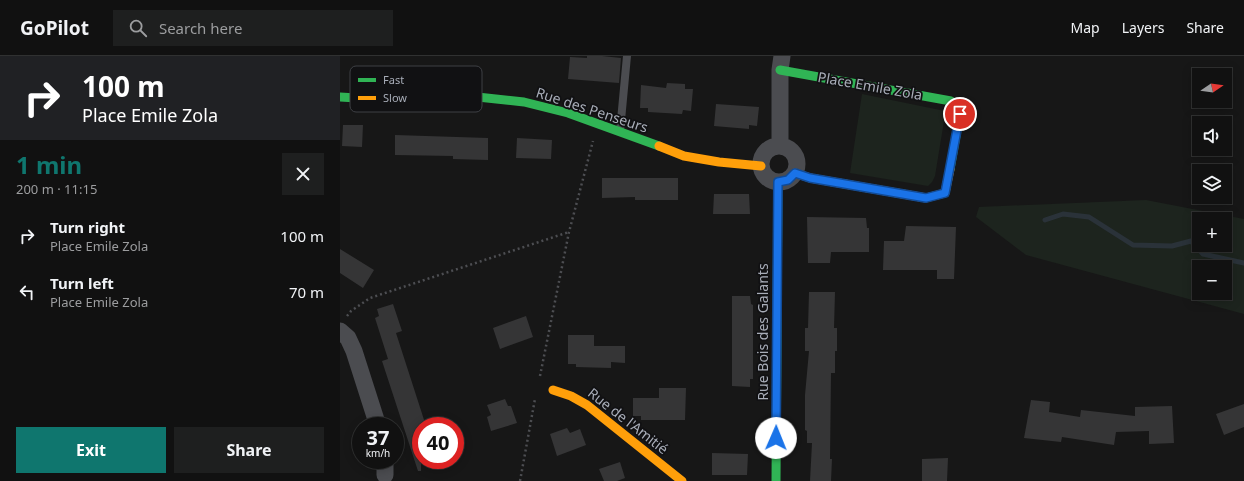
<!DOCTYPE html>
<html lang="en">
<head>
<meta charset="utf-8">
<style>
	body { margin:0; font-family:"Noto Sans",sans-serif; background:#1e1f1f; color:#f1f3f6; height:100vh; display:flex; flex-direction:column; font-size:15px; white-space:nowrap }
	* { box-sizing:border-box; margin:0 }
	p { font-size:13px; color:#9c9d9f }
	.icon { flex:none; width:22px; height:22px; fill:none; stroke:currentColor; stroke-width:2; stroke-linecap:round; stroke-linejoin:round }
	.map { position:relative; flex:1; overflow:hidden }
	.drawer { display:flex; flex-direction:column; background:#111; width:340px }
	.drawer>* { flex:none }
	.hud { background:#202124; color:#fff; overflow:hidden }
	.needle { width:26px; rotate:77deg }
	.fabs { position:absolute; left:852px; top:12px; display:grid; gap:8px }
	.fabs a { display:grid; place-items:center; width:40px; height:40px; border-radius:0px; background:#111; box-shadow:0 2px 10px #0003,0 0 0 1px #303131; font-size:20px }
	.speed { position:absolute; left:12px; top:361px; display:flex; gap:8px; font-size:20px; font-weight:700; text-align:center }
	.speed>* { display:grid; place-content:center; width:52px; height:52px; border-radius:50%; background:#111; box-shadow:0 2px 10px #0003,0 0 0 1px #303131; line-height:1 }
	.speed small { font-size:10px; font-weight:400 }
	.speed .limit { border:6px solid #d22; background:#fff; color:#111 }
	.pin { position:absolute; display:grid; place-items:center; width:34px; height:34px; color:#fff; margin:-17px; border:2px solid #fff; border-radius:50%; box-shadow:0 1px 4px #0007 }
	.me { position:absolute; width:44px; margin:-22px; rotate:1deg; stroke-linejoin:round; filter:drop-shadow(0 0 3px #0008) }
	.turn { display:flex; align-items:center; gap:14px; height:84px; padding:0 16px; font-size:18px }
	.turn .icon { width:52px; height:52px; stroke-width:2.5 }
	.turn b { display:block; font-size:28px; line-height:34px }
	.round { display:grid; place-items:center; flex:none; width:42px; height:42px; border-radius:0px; background:#1e1f1f }
	.overview { display:flex; align-items:center; justify-content:space-between; height:68px; padding:0 16px }
	h1 { font-size:24px; font-weight:700; line-height:30px; color:#0f766e }
	.action { display:flex; gap:8px; margin-top:auto; padding:8px 16px }
	.action a { flex:1; height:46px; border-radius:0px; background:#0f766e; color:#fff; font-size:16px; font-weight:700; line-height:46px; text-align:center }
	.action a+a { background:#1e1f1f; color:#f1f3f6 }
	ul { padding:0; list-style:none }
	li { display:flex; align-items:center; gap:12px; height:56px; padding:0 16px }
	li div { flex:1 }
	li b { display:block; font-size:15px }
	li em { font-style:normal }
	header { display:flex; align-items:center; gap:24px; box-sizing:border-box; height:56px; padding:0 20px; background:#111; border-bottom:1px solid #303131 }
	header strong { font-size:19px }
	nav { display:flex; gap:22px; margin-inline-start:auto; font-size:14px }
	.search { width:280px; height:36px; background:#1e1f1f; display:flex; align-items:center; gap:10px; box-sizing:border-box; padding:0 14px; border-radius:0px; color:#9c9d9f; font-size:15px }
	main { display:flex; flex:1; min-height:0 }
	.map>svg:first-child { display:block }
</style>
</head>
<body>
<header>
<strong>GoPilot</strong>
<div class="search"><svg class="icon" aria-label="search" viewBox="0 0 24 24"><circle cx="10" cy="10" r="6"/><path d="M15 15l6 6"/></svg>Search here</div>
<nav><a>Map</a><a>Layers</a><a>Share</a></nav>
</header>
<main>
<section class="drawer">
<div class="hud">
<div class="turn"><svg class="icon" aria-label="right" viewBox="0 0 24 24"><path d="M7 20v-9h11M14 6l5 5-5 5"/></svg><div><b>100 m</b>Place Emile Zola</div></div>
</div>
<div class="overview"><div><h1>1 min</h1><p>200 m · 11:15</p></div><a class="round"><svg class="icon" aria-label="close" viewBox="0 0 24 24"><path d="M6 6l12 12M18 6L6 18"/></svg></a></div>
<ul>
<li><svg class="icon" aria-label="right" viewBox="0 0 24 24"><path d="M7 20v-9h11M14 6l5 5-5 5"/></svg><div><b>Turn right</b><p>Place Emile Zola</p></div><em>100 m</em></li>
<li><svg class="icon" aria-label="left" viewBox="0 0 24 24"><path d="M17 20v-9H6M10 6l-5 5 5 5"/></svg><div><b>Turn left</b><p>Place Emile Zola</p></div><em>70 m</em></li>
</ul>
<div class="action"><a>Exit</a><a>Share</a></div>
</section>
<div class="map">
<svg width="904" height="425" viewBox="0 0 904 425">
	<rect width="100%" height="100%" fill="#171717"/>
	<path fill="#1d241e" fill-rule="evenodd" d="M522 38 605 55V59L595 120 592 126 588 130 510 117Z
		M806 144 904 163V258L686 199 636 161 639 151ZM859 163H885V189H859ZM859 211H885V237H859Z"/>
	<g fill="none" stroke-linecap="round" stroke-linejoin="round">
		<path stroke="#2a3239" stroke-width="5" d="M705 164 723 158 749 161 793 189 832 190 851 185 863 198 904 207"/>
	</g>
	<path fill="#353536" d="M247 0H262L281 2 279 27 228 23 230 1 247 2Z
		M327 27 345 28V33H353L351 55 343 54 342 58 308 56V52H300L301 29 326 32Z
		M376 48 419 51 417 70 409 69V73L374 70Z
		M3 69H23L22 91 2 90Z
		M55 79 148 82V104L113 103V100L55 99Z
		M177 82 212 84 211 103 176 102Z
		M262 122H338V144H295V141L262 142Z
		M374 138H409L410 158H373Z
		M467 161 526 162 527 172H529V196H491L490 207H468Z
		M566 170 616 171 614 223H597V214H543L544 185H564Z
		M0 193 34 214 23 232 0 217Z
		M469 236H495L494 272H497V295H495V317H491L490 403H492L491 425H470L472 387H467V375L465 374V339L469 295H465V272H468Z
		M392 240H410L411 248 413 249V323H410V331L392 330Z
		M53 248 62 275 56 277 86 370H81V415H78L42 305 48 303 35 262 39 260 37 253Z
		M186 260 193 281 160 293 153 272Z
		M228 279H254V290H285V307L271 306V312L236 311V308H228Z
		M319 332H346L345 364H301V360H293V342H319Z
		M165 343 168 350H171L177 367 151 375 147 361 151 359 147 349Z
		M691 344 710 346 709 356 740 361 741 354 795 360V351L832 350 834 387 809 388V375L776 376 774 389 722 381 721 386 684 382Z
		M904 348V371L884 379 876 358Z
		M227 372 230 377 240 373 246 389 217 400 210 378Z
		M372 397 408 398 407 419H372Z
		M608 402 607 425H582V403Z
		M280 406 285 422 277 425H264L259 413Z"/>
	<g fill="none" stroke-linecap="round" stroke-linejoin="round">
		<path stroke="#4d4e52" stroke-width="2.5" stroke-dasharray="2 3" stroke-linecap="butt" d="M7 260 11 255 30 242 229 176
			M200 320 229 176 253 85
			M180 425 195 343"/>
		<path stroke="#4b4c50" stroke-width="8" d="M280 75 287 0"/>
		<path stroke="#4b4c50" stroke-width="17" d="M440 89V14L442 0
			M421 108a18 18 0 1 1 36 0a18 18 0 1 1-36 0Z
			M0 275 8 282 14 295 38 370
			M45 419V404"/>
		<path stroke="#30b455" stroke-width="9" d="M440 14 611 45 620 58 610 113
			M0 41 33 43 119 39 184 46 228 57 319 90
			M436 425 438 126"/>
		<path stroke="#ff9f0a" stroke-width="9" d="M319 90 344 100 379 106 421 110
			M455 117 470 122 586 142 605 137 610 113
			M213 334 231 340 247 349 342 425"/>
	</g>
	<g fill="none" stroke-linecap="round" stroke-linejoin="round">
		<defs>
			<path id="route" d="M436 382 438 126 448 124 455 117 470 122 586 142 605 137 620 58"/>
		</defs>
		<use href="#route" stroke="#114b97" stroke-width="10"/>
		<use href="#route" stroke="#1a73e8" stroke-width="7"/>
	</g>
	<g text-anchor="middle" stroke-width="3.5" stroke-linejoin="round" paint-order="stroke">
		<g font-size="14" fill="#a8adb8" stroke="#111113">
			<text transform="translate(530 30) rotate(10)" y="5">Place Emile Zola</text>
			<text transform="translate(252 54) rotate(18)" y="5">Rue des Penseurs</text>
			<text transform="translate(423 276) rotate(-90)" y="5">Rue Bois des Galants</text>
			<text transform="translate(288 365) rotate(38)" y="5">Rue de l'Amitié</text>
		</g>
	</g>
	<rect x="10" y="10" width="132" height="46" rx="6" fill="#111113" stroke="#3e4045" stroke-width="1"/>
	<rect x="18" y="22" width="18" height="4" fill="#30b455"/>
	<rect x="18" y="40" width="18" height="4" fill="#ff9f0a"/>
	<g font-size="11" fill="#a8adb8">
		<text x="43" y="28">Fast</text>
		<text x="43" y="46">Slow</text>
	</g>
</svg>
<div class="fabs">
<a><svg class="needle" viewBox="-14 -14 28 28"><path d="M0-13l5 13h-10z" fill="#e53935"/><path d="M0 13l5-13h-10z" fill="#9c9d9f"/></svg></a>
<a><svg class="icon" aria-label="sound" viewBox="0 0 24 24"><path d="M4 9h4l5-4v14l-5-4H4zM17 9q2 3 0 6"/></svg></a>
<a><svg class="icon" aria-label="layers" viewBox="0 0 24 24"><path d="M12 4l9 5-9 5-9-5zM3 14l9 5 9-5"/></svg></a>
<a>+</a>
<a>−</a>
</div>
<div class="speed"><div>37<small>km/h</small></div><div class="limit">40</div></div>
<div class="pin" style="left:620px;top:58px;background:#d93025"><svg class="icon" aria-label="arrive" viewBox="0 0 24 24"><path d="M6 21V4h12l-3 4 3 4H6"/></svg></div>
<svg class="me" style="left:436px;top:382px" viewBox="-20 -20 40 40"><circle r="19" fill="#fff"/><path d="M0-13L10 11 0 6-10 11z" fill="#1a73e8"/></svg>
</div>
</main>
</body>
</html>
